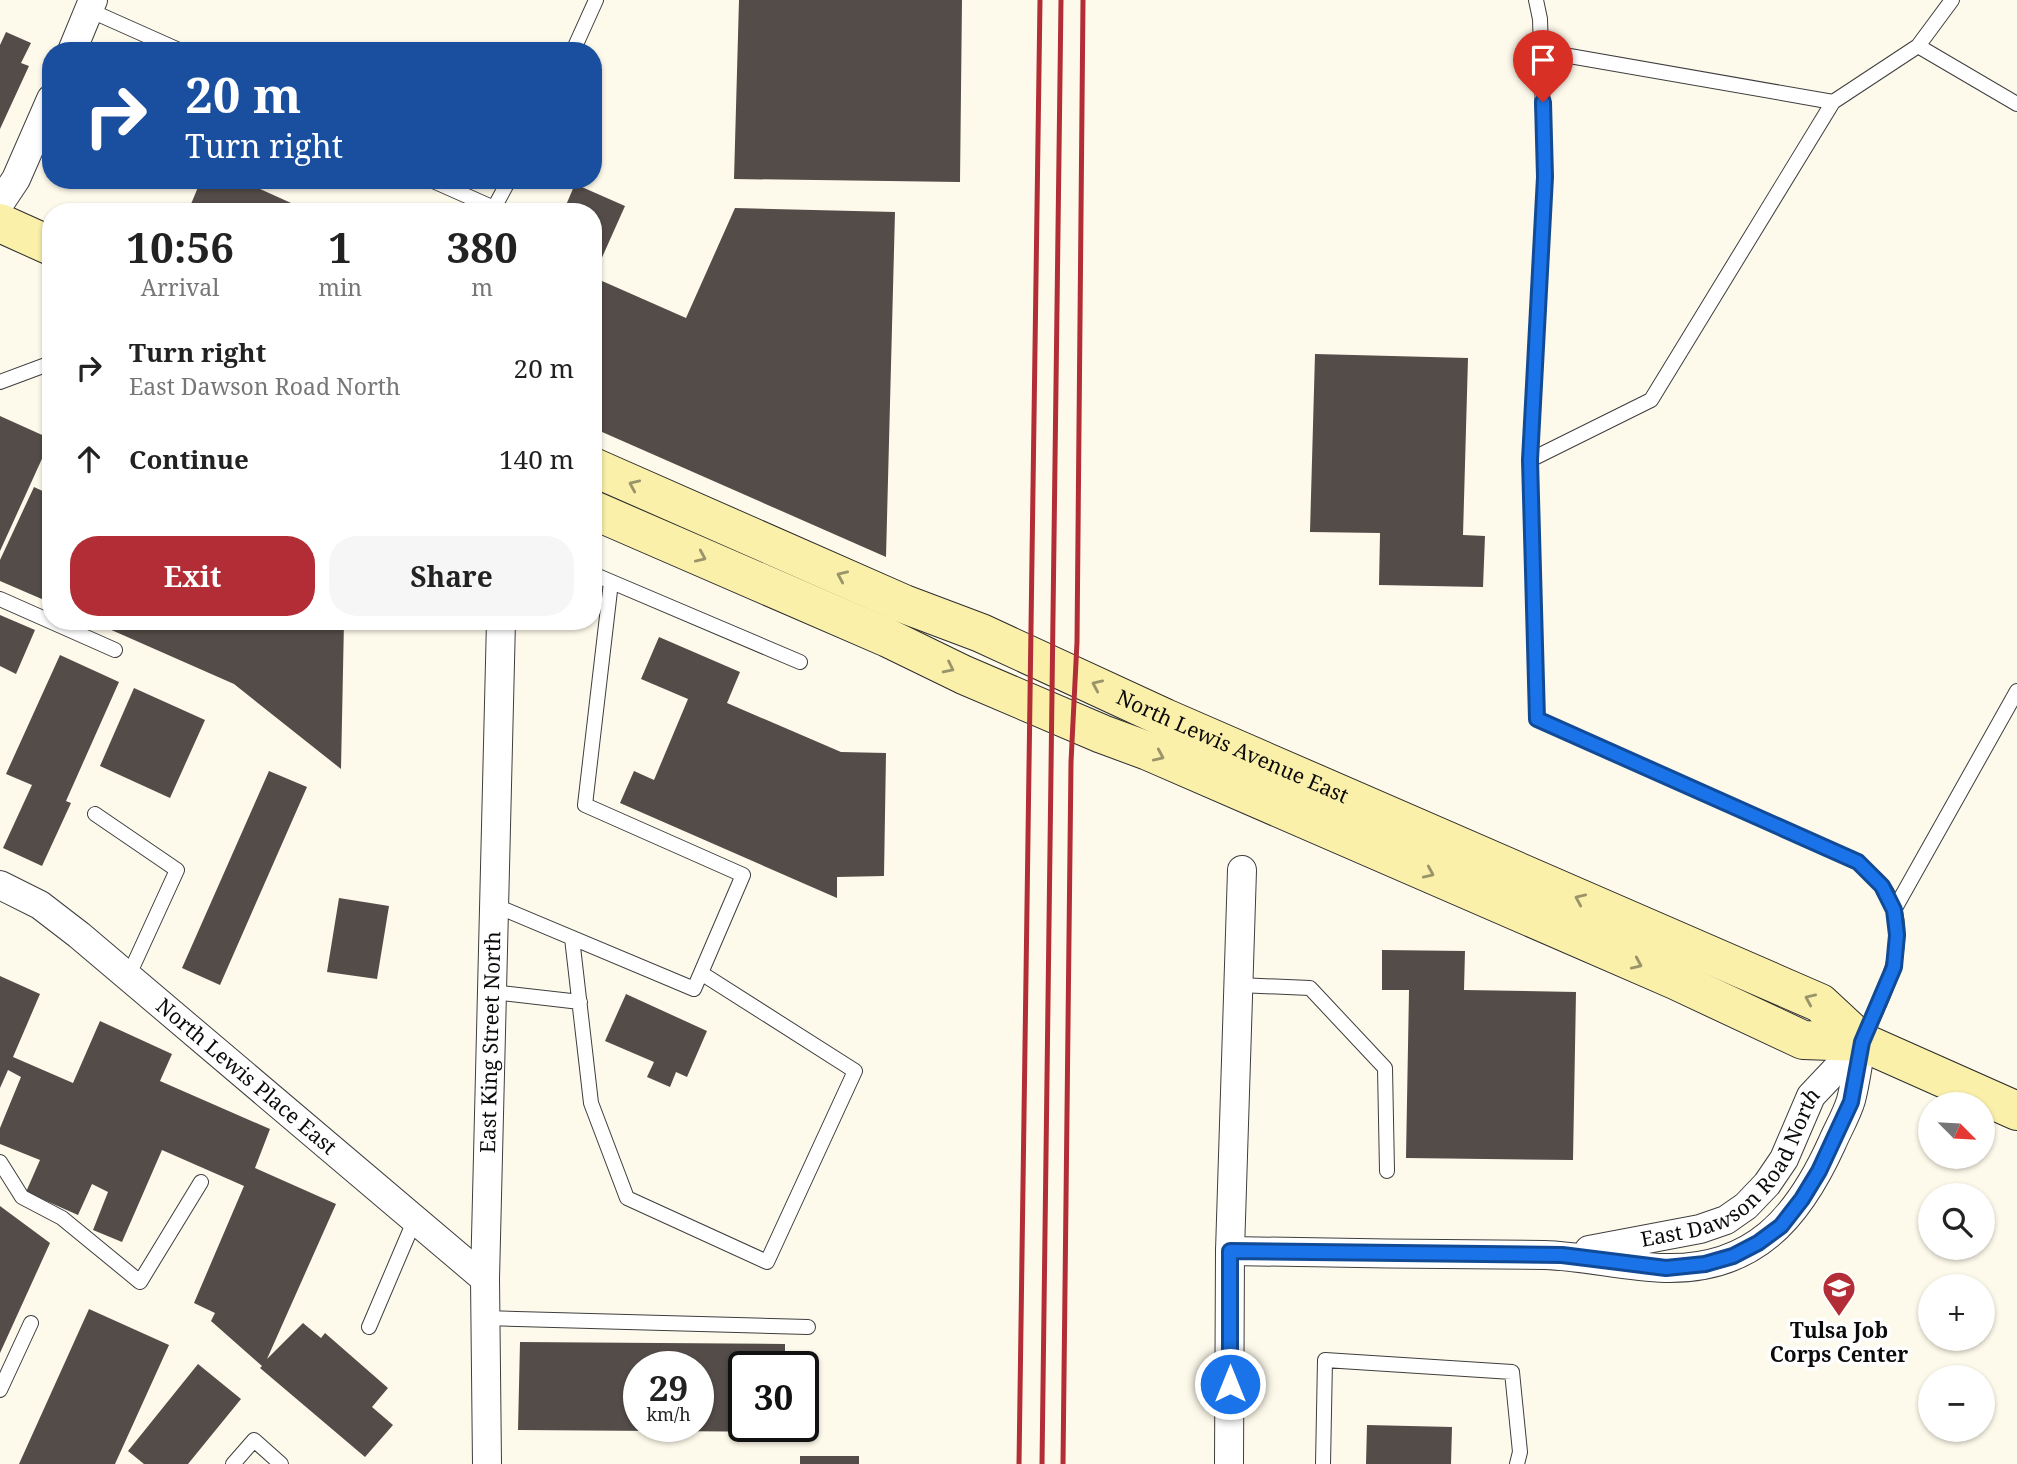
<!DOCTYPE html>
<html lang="en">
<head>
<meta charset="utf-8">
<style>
	body { margin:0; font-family:"Noto Serif",serif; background:#f6f6f6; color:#222; height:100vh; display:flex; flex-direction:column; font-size:26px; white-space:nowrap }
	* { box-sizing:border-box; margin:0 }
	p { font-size:23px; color:#767676 }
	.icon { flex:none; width:38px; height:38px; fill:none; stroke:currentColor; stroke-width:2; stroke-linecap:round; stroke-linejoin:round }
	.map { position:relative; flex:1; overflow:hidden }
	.sheet { position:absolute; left:42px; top:203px; width:560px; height:427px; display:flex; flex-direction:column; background:#fff; border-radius:28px; box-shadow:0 2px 5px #0004 }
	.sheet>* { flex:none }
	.hud { position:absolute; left:42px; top:42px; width:560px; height:147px; border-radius:28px; box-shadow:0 2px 5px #0004; background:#1a4fa0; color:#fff; overflow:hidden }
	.needle { width:46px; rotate:114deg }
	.fabs { position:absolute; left:1918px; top:1092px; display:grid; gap:14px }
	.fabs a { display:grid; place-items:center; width:77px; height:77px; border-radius:50%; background:#fff; box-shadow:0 2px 5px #0004; font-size:35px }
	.speed { position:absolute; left:623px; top:1351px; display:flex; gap:14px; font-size:35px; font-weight:700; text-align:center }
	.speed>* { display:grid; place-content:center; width:91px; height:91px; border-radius:50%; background:#fff; box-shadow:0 2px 5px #0004; line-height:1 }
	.speed small { font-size:18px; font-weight:400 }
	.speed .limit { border:4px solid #111; border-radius:10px; background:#fff; color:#111 }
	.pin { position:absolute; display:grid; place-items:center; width:60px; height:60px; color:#fff; margin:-72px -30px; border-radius:50% 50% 50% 0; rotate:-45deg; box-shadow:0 0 7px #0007 }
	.pin .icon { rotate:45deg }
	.me { position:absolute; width:77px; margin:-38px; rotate:0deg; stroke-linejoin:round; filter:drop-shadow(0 0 5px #0008) }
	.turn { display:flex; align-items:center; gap:24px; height:147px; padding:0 28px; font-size:32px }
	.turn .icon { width:91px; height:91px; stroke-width:2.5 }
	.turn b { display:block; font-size:49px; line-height:60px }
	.eta { display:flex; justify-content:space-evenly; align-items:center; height:119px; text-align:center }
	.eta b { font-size:42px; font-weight:700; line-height:49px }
	.button { display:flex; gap:14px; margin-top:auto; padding:14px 28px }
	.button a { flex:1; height:80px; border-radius:28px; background:#b22d35; color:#fff; font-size:28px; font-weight:700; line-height:80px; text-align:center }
	.button a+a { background:#f6f6f6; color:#222 }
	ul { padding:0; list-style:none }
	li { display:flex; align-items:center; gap:21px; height:91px; padding:0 28px }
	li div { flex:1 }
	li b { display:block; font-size:26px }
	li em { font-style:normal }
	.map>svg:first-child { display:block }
</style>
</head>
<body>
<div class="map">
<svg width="2017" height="1464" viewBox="0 0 2017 1464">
	<rect width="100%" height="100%" fill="#fefaeb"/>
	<path fill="#534c48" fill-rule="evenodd" d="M739 0H962L960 182 734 179Z
		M6 32 31 43 21 63 29 66 0 129V45Z
		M201 180H240L311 212H196L191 204Z
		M575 184 625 206 600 262 593 259V212H563Z
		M735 208 895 212 886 557 593 428V277L686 318Z
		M1315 354 1468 358 1463 535 1485 536 1483 587 1379 585 1380 533 1310 532Z
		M0 416 51 439 0 551Z
		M34 487 51 495V603L0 581V560Z
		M0 615 35 630 16 674 0 666Z
		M91 621H344L341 769 234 684Z
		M659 637 740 672 727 703 841 752 886 753 884 876 837 877V898L620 803 634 771 654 780 688 699 641 679Z
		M60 655 119 682 66 801 71 803 42 866 3 848 32 785 6 774Z
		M134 688 205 720 170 798 100 766Z
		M269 771 307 787 220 985 182 968Z
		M339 898 389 906 377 979 327 972Z
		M1382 950 1465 951 1464 990 1576 992 1573 1160 1406 1158 1409 990H1382Z
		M0 976 40 994 13 1057 73 1083 100 1021 172 1054 160 1081 270 1129 255 1168 336 1204 267 1359 303 1323 321 1338 325 1333 388 1388 372 1407 393 1425 365 1457 260 1368 262 1366 211 1321 215 1313 194 1303 244 1186 162 1150 122 1242 93 1230 108 1192 92 1184 78 1215 26 1192 40 1160 0 1144V1128L21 1077 8 1070 0 1088Z
		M626 994 707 1031 687 1077 676 1072 670 1087 647 1077 654 1062 605 1041Z
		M0 1206 50 1243 0 1353Z
		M89 1309 169 1345 115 1464H19Z
		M520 1342 785 1344V1367H744V1426H784V1432L518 1430ZM639 1367H698V1426H639Z
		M198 1364 241 1399 188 1464H144L128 1451Z
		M1367 1425 1452 1427 1451 1464H1366Z
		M800 1456H859V1464H800Z"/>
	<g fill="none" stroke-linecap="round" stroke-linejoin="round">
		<defs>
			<path id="lane" d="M1536 0 1540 19 1545 177 1530 460 1537 719 1858 862C1866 870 1875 877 1882 885 1918 933 1883 996 1862 1041
				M89 10 181 51
				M1918 46 2017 104
				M573 51 596 0
				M1541 51 1833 102
				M431 180 494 208 509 180
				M0 382 51 363
				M1530 460 1651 400 1833 102 1918 46 1952 0
				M593 574 800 662
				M0 599 115 650
				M95 814 177 870 128 977
				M494 905 694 989 743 875 585 805 611 582
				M1894 910 2017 691
				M572 938 591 1103 627 1198 767 1262 855 1071 701 973
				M1239 985 1310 988 1385 1068 1387 1171
				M492 992 580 1002
				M0 1162 22 1197 62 1218 140 1282 201 1182
				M485 1318 808 1327
				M369 1327 415 1219
				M0 1390 31 1323
				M233 1464 254 1440 281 1464
				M1323 1464 1325 1360 1512 1372 1520 1452 1517 1464"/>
			<g id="street">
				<path d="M72 51 93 0"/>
				<path d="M0 203 16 179 51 99"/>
				<path id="s1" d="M0 885 40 905 79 935 485 1279"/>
				<path id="s2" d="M1589 1250 1700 1229 1726 1220 1746 1206 1767 1184 1784 1159 1811 1096 1862 1042"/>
				<path d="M1230 1251C1335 1253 1439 1254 1544 1255 1584 1256 1625 1267 1665 1268 1754 1270 1798 1218 1832 1143 1838 1129 1847 1114 1851 1100 1856 1081 1858 1061 1862 1042"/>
				<path id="s3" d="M487 1464 485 1279 501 621"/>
				<path d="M1229 1464 1230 1251 1242 870"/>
			</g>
			<g id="secondary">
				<path d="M0 223 51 246"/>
				<path id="s4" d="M593 467 904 604 981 633 1165 718 1820 1003 1862 1042 2017 1111"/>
				<path d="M593 510 888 638 964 675 1102 734 1148 751 1675 980 1803 1040 1862 1042"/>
			</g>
		</defs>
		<use href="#lane" stroke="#3e3e3e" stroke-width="16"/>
		<use href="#street" stroke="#3e3e3e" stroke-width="30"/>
		<use href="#secondary" stroke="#2d2d2d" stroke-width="40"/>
		<use href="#lane" stroke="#fff" stroke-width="14"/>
		<use href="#street" stroke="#fff" stroke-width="28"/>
		<use href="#secondary" stroke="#faf0aa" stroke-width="38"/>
		<path stroke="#b22d35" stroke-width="5" d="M1019 1464 1040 0
			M1042 1464 1061 0
			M1063 1464 1071 762 1077 642 1083 0"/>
	</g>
	<defs><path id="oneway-chevron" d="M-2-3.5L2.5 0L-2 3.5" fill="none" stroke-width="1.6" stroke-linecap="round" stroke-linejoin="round" transform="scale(1.75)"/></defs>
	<g stroke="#9a946a">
		<use href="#oneway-chevron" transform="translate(634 485) rotate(-156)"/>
		<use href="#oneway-chevron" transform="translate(701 557) rotate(24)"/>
		<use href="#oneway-chevron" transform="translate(842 576) rotate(-156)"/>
		<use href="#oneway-chevron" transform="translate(949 668) rotate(26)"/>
		<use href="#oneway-chevron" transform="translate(1097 685) rotate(-156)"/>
		<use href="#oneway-chevron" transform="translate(1159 756) rotate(24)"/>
		<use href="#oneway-chevron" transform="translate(1429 873) rotate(24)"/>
		<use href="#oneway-chevron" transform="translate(1580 899) rotate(-156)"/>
		<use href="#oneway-chevron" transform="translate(1637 964) rotate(24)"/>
		<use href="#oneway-chevron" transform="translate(1810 999) rotate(-156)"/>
	</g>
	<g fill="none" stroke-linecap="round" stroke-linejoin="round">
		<defs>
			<path id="route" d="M1230 1384V1251L1562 1255 1666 1268 1705 1264 1733 1256 1758 1243 1781 1226 1802 1199 1819 1171 1851 1102 1862 1042 1894 967 1897 935 1894 910 1882 886 1858 862 1537 719 1530 460 1545 177 1543 102"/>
		</defs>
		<use href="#route" stroke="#114b97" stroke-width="18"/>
		<use href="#route" stroke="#1a73e8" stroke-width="12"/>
	</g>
	<defs>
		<symbol id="university-pin" viewBox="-11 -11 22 30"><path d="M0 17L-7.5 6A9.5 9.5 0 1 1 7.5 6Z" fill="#b22d35" stroke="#fff"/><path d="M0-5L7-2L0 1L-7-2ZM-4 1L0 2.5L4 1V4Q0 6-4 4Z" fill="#fff"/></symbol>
	</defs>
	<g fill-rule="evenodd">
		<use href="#university-pin" x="1820" y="1269" width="38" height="52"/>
	</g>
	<g text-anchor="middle" stroke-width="7" stroke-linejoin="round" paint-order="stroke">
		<g font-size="21" fill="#0b0b0b" stroke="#fff">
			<text dy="7" stroke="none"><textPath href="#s4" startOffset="698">North Lewis Avenue East</textPath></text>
			<text dy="7" stroke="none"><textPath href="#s3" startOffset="422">East King Street North</textPath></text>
			<text dy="7" stroke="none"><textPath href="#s1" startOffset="313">North Lewis Place East</textPath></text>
			<text dy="7" stroke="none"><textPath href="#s2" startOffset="177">East Dawson Road North</textPath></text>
		</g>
		<g font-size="21" font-weight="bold" fill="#0b0b0b" stroke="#fff">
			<text x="1839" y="1338">Tulsa Job<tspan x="1839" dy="24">Corps Center</tspan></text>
		</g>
	</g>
</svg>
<div class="fabs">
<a><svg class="needle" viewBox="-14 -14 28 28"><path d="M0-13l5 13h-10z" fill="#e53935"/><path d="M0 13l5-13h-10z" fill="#767676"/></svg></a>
<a><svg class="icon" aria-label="search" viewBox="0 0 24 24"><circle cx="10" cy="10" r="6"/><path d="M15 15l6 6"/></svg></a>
<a>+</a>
<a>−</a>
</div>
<div class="speed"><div>29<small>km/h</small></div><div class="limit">30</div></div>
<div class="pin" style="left:1543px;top:102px;background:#d93025"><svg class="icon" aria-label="arrive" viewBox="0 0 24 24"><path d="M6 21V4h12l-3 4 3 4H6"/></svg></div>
<svg class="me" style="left:1230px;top:1384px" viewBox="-20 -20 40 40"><circle r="17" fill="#1a73e8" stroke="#fff" stroke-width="3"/><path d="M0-11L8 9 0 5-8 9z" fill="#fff"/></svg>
<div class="hud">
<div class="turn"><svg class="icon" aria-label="right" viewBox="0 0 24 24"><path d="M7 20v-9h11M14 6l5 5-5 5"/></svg><div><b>20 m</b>Turn right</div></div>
</div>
<section class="sheet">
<div class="eta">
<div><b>10:56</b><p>Arrival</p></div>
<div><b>1</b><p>min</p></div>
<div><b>380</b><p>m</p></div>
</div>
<ul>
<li><svg class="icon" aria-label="right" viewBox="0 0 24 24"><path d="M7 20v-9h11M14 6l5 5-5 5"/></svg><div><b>Turn right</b><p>East Dawson Road North</p></div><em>20 m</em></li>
<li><svg class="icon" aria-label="ahead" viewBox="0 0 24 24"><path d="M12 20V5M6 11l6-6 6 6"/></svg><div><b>Continue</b></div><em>140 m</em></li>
</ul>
<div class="button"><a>Exit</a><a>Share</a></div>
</section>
</div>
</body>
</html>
